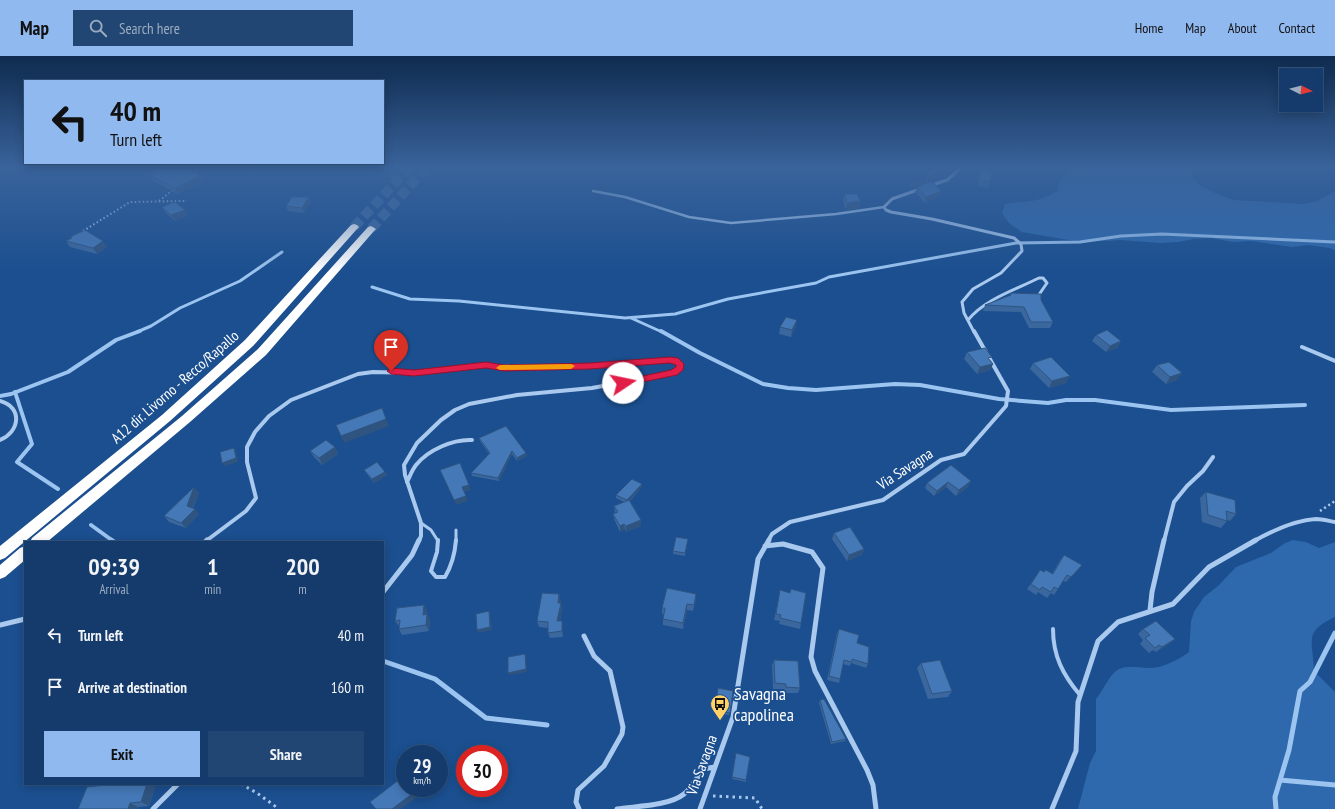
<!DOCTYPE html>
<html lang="en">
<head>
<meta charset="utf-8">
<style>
	body { margin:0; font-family:"PT Sans Narrow",sans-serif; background:#214673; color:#f1f3f6; height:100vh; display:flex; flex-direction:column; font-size:15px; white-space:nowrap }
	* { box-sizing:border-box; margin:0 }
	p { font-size:13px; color:#9dadc1 }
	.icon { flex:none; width:22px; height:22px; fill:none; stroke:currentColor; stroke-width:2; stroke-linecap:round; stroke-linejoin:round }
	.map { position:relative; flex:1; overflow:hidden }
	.side { position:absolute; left:24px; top:485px; width:360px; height:244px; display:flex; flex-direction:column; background:#143b6b; border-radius:0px; box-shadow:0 2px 10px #0003,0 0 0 1px #33557e }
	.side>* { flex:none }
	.top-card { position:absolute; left:24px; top:24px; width:360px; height:84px; border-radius:0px; box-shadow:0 2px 10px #0003,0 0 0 1px #33557e; background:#90b9f0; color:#111; overflow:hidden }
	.needle { width:26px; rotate:96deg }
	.fabs { position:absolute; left:1279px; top:12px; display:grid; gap:8px }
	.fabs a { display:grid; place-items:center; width:44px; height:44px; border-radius:0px; background:#143b6b; box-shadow:0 2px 10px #0003,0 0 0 1px #33557e; font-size:20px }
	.speed { position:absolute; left:396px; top:689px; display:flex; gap:8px; font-size:20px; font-weight:700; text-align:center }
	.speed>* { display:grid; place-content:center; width:52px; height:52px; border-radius:50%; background:#143b6b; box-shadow:0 2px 10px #0003,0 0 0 1px #33557e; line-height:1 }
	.speed small { font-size:10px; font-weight:400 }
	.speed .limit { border:6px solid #d22; background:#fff; color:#111 }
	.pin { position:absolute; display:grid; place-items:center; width:34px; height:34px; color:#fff; margin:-41px -17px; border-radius:50% 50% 50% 0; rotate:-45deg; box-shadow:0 0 4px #0007 }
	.pin .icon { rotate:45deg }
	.me { position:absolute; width:44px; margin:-22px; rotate:79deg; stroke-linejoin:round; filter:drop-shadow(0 0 3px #0008) }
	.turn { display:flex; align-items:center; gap:14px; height:84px; padding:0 20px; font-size:18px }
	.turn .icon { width:52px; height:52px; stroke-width:2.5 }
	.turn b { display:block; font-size:28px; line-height:34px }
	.eta { display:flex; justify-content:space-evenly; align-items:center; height:68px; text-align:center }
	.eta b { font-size:24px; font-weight:600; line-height:28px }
	.button { display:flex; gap:8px; margin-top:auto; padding:8px 20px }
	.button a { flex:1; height:46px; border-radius:0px; background:#90b9f0; color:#111; font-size:16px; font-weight:600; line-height:46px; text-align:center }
	.button a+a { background:#214673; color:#f1f3f6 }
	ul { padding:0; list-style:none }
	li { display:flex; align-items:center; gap:12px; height:52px; padding:0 20px }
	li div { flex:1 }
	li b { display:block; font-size:15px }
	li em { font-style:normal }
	header { display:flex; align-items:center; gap:24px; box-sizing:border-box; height:56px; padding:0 20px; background:#90b9f0; color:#111 }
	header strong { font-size:19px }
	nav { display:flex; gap:22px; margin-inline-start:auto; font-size:14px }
	.search { width:280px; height:36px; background:#214673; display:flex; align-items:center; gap:10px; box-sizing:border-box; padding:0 14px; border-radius:0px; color:#9dadc1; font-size:15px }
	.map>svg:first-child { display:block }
</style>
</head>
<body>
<header>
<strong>Map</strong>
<div class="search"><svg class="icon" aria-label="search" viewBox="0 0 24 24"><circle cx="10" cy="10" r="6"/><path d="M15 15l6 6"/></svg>Search here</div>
<nav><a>Home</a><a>Map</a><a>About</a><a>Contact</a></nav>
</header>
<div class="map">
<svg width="1335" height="753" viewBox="0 0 1335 753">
	<rect width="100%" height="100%" fill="#1b4f8f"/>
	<path fill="#2e69ad" d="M1075 111H1196L1191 120 1200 129 1215 137 1233 144 1304 148 1317 145 1335 135V194L1329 192 1308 189 1292 191 1251 185 1233 186 1211 182 1193 183 1178 186 1160 187 1121 184 1080 186 1022 176 1009 167 1002 157 1005 148C1016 146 1028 146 1037 144 1045 142 1051 138 1058 135 1058 123 1063 120 1074 115Z
		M1293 484 1306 486 1319 492 1335 486V561C1303 576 1313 584 1314 615L1335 636V753H1078L1090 707 1096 695V643C1102 636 1109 620 1116 615 1127 608 1137 612 1149 612 1163 612 1178 604 1189 596L1191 565 1194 556 1204 541 1218 530 1236 511 1271 497 1285 487Z"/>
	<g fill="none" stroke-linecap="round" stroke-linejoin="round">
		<path stroke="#9cc4f0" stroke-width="3" d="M372 231 410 243 459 245 625 262 675 258 728 243 816 227 829 221 1016 187 1080 186 1121 180 1162 178 1335 186
			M631 262 662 276
			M137 276 151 270 180 252 240 225 282 196"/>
		<path stroke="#9cc4f0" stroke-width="4" d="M661 275 700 297 763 328 788 332 816 334 895 328 920 329 999 343 1048 347 1066 344H1095L1171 354 1305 349
			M15 336 32 388 17 406 58 433
			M0 340 11 338 68 316 116 284 140 275
			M91 469 113 485"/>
		<path stroke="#9cc4f0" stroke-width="5" d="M111 484 114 486
			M383 605 435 623 486 662 547 669
			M1280 724 1335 729
			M1276 753 1275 741 1289 694 1300 635 1310 626 1335 577"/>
		<path stroke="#3d69a0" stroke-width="10" stroke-dasharray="10 4.5" stroke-linecap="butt" d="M354 171 410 111
			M371 173 427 111"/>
		<path stroke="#a9c9ee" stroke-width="2" stroke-dasharray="1.5 2.5" stroke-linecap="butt" d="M196 111V119
			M159 145 174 133
			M83 175 130 146 187 145"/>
		<path stroke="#a9c9ee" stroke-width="2.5" stroke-dasharray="2 3" stroke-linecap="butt" d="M1320 455 1335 445"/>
		<path stroke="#a9c9ee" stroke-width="3" stroke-dasharray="2.5 4" stroke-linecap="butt" d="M241 728 257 737 279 753
			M713 740 755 742 762 753"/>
		<path stroke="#a9c9ee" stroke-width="2.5" d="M593 135 625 141 689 161 731 167 836 158 884 151"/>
		<path stroke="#a9c9ee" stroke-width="3" d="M421 467 431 474 438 485
			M456 485V474"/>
		<path stroke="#a9c9ee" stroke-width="4" d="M438 484 437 496 431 515 436 521H445C452 509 455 497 456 484
			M1053 573C1053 600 1063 619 1080 639"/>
		<path stroke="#a9c9ee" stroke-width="3" d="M932 129 947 124 962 111
			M920 133 892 143 884 151 886 154 891 156 932 163 1014 182 1021 188 1022 195 1001 217 973 233 962 246 964 257 974 276
			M968 264C985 243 1015 234 1039 222H1043L1047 227 1038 240"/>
		<path stroke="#a9c9ee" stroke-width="4" d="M1302 291 1335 305
			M0 345C23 351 20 376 0 384
			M407 426C410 420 412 414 416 409 428 394 453 383 472 384
			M206 485 246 455 256 442 247 406V391L255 376 269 360 291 344 358 318 373 316 414 317 486 309 504 312H533L591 310 670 304H675L680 308V312L674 317 592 332 517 339 469 348 455 354 441 364 417 387 404 409 405 419 421 467V480L419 485
			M768 485 772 478 790 466 883 444 941 404 964 398 1006 350 1008 335 974 275
			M1164 485 1174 446 1187 430 1203 415 1213 401
			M1254 485C1272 475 1295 464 1316 463 1322 463 1329 465 1335 466"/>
		<path stroke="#a9c9ee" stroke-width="5" d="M205 486 207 484
			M765 490 783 488 812 496 823 512 811 601 815 615 867 714 873 729 876 753
			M383 536 412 499 419 484
			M1150 554 1152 536 1164 484
			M0 569 25 563
			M153 753 178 728
			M579 753 576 746 578 734 604 710 622 678 623 671 610 615 594 600 584 580
			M617 753C636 750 669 750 684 738 692 732 697 721 703 713L715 711
			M700 753 733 661 758 503 769 484
			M1052 753 1076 695 1078 646 1098 585 1118 566 1173 548 1209 511 1256 484"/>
		<path fill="#fff" fill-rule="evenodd" d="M354 168 357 169 359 171 357 173 253 290 170 365 5 502 0 504V490L162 359 245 284 351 169Z
			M371 170 376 173 374 175 266 299 190 366 47 486H30L32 482 182 360 258 293 368 171Z
			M25 490V504L5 521 0 523V509L20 492Z"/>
	</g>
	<path fill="#3a679d" d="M932 111 928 125 927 124 926 126 911 131 910 130 911 127 926 123 927 117Z
		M981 113 990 125 988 132 978 130 979 119Z
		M149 119H201L204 125 178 138 153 125Z
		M917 131 940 140 925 147 915 136Z
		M844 138 860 145 859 152 846 154 843 144Z
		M311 146 304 157 288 155 286 150Z
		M162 151 185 154 188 159 175 165 166 157Z
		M70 181 107 191 97 198 70 191 66 185 71 182Z
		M1011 237 1041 244 1053 266 1050 272H1029L1021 256 983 255 985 249 1009 240Z
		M780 271H796L791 281 779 278Z
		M1096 279 1121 285 1117 292 1106 296 1092 285Z
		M967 296 990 304 993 308 990 314 977 318 964 303Z
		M1033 307 1066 327 1049 332 1030 313Z
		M1157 309 1177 324 1166 328 1152 316Z
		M479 382 527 400 517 405 512 398 499 425 472 420 471 417 489 398 480 385Z
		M335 391 338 398 322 409 314 401 310 395Z
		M951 409 968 431 956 440 946 431 934 440 925 432 927 427Z
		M364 414 385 416 387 419 374 427 366 417Z
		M642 428V431L630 445 641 464V470L626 476 625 473 620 476 614 463 613 458 615 457 614 450 624 446 616 442V439Z
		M194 431 199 437 193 452 199 458 186 472 169 466 164 460Z
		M1206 436 1236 458 1230 465 1227 464V465L1221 472 1202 466 1200 442Z
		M834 477 864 493 862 499 847 505 832 483Z
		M688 483 685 500 673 498V495Z
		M1064 499 1082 509 1066 526 1063 525 1054 539 1051 537 1047 542 1038 536 1036 539 1027 533 1040 514 1044 516 1052 518 1060 504Z
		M559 538 562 553 560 565 563 571V581L550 582 548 577V572L539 571 537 565Z
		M696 538V544L693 555 687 554 683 573 663 569V563L664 558H662V552Z
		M779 540 801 567 800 573 779 568 780 565 774 564Z
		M427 554V558L430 564 429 575 402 579 399 573V570L395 565Z
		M839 573 857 587 868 608 866 612 851 607 850 610 843 608 840 623 839 627 827 624 837 577Z
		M1143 573 1175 583 1169 588 1156 596 1153 594 1149 597 1140 588 1143 584 1138 578Z
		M774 604 800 632 798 637H784V633H773L772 609Z
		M921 607 952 635 948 641 928 643 917 612Z
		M718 632 733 635 729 659 715 657Z
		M820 644 846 683 845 685 831 688 819 647Z
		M736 697 746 724V726L732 723Z
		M116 728H149L155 731 149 750 138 751 137 753H78Z"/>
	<path fill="#305480" d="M944 111H951L928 125 929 120Z
		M201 119 204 125 178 138 175 132Z
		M927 123 926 126 911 131 912 128Z
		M941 135 940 140 925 147 926 141Z
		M309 141 311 146 304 157 302 152Z
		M860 145 859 152 846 154 847 147Z
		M185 154 188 159 175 165 171 159Z
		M103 185 107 191 97 198 93 192Z
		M797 264 796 271 791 281 792 274Z
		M1121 285 1117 292 1106 296 1110 290Z
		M993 308 990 314 977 318 980 311Z
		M1182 317 1177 324 1166 328 1170 321Z
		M1070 320 1066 327 1049 332 1052 325Z
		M386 363 389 370 344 387 341 380Z
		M335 391 338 398 322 409 319 402Z
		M234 392 236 395 238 406 224 410 222 407Z
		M512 395V398L499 425 498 422Z
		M526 397 527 400 517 405V402Z
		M385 416 387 419 374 427 372 423Z
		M971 425 968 431 956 440 959 434Z
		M948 426 946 431 934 440 937 435Z
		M642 428V431L627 447V444Z
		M469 429 471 434 464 436 462 431Z
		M194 431 199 437 191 455 187 450Z
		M466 440 468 445 456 449 454 444Z
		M195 453 199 458 186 472 181 467Z
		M641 464V470L626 476V470Z
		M624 468 625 473 620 476V470Z
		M864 493 862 499 847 505 849 499Z
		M1082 509 1078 515 1066 526 1071 521Z
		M559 538 561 544 560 550 561 547 562 553 559 571 557 565Z
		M696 538V544L693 555 694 549Z
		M687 548V554L683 573V567Z
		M424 549 427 554 426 565 423 559Z
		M489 555 490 558 492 574 478 577 477 574Z
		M427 558 430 564 429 575 426 569Z
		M562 565 563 571V581L562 575Z
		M1175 583 1169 588 1156 596 1162 591Z
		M525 598 526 600 527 616 510 619 508 617Z
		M138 728H149L155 731 149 750 141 746Z
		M420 732H429L401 753H392Z
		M130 747 138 751 137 753H128Z"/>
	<path fill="#4478b7" stroke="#305480" d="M162 111H182L185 112 201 119 175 132 149 119Z
		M932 111H944L929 120 927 117Z
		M981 113 992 115 990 125 980 124Z
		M927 123 912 128 911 127Z
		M932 125 941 135 926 141 917 131Z
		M844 138H857L860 145 847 147Z
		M292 141H309L302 152 286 150Z
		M175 146 185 154 171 159 162 151Z
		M85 174 103 185 93 192 66 185 72 182 70 181Z
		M1011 237 1041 238V244L1053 266H1031L1024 251 985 249 1011 239Z
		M786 261 797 264 792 274 780 271Z
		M1107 274 1121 285 1110 290 1096 279Z
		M985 292 992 301 988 302 993 308 980 311 967 296Z
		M1051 301 1070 320 1052 325 1033 307Z
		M1169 306 1182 317 1170 321 1157 309Z
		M382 352 386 363 341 380 336 369Z
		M506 370 526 397 517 402 512 395 498 422 471 417 490 397 479 382Z
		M326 384 335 391 319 402 310 395Z
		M234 392 236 402 222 407 220 396Z
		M377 406 385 416 372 423 364 414Z
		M460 407 469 429 462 431 466 440 454 444 440 414Z
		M951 409 971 425 959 434 948 426 937 435 927 427Z
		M632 423 642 428 627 444 616 439Z
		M194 431 187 450 195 453 181 467 164 460Z
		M1206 436 1235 444 1236 458 1226 455 1227 465 1208 459Z
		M629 444 641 464 626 470 624 468 620 470 613 458 618 456 614 450Z
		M850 471 864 493 849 499 834 477Z
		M676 481 688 483 685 497 673 495Z
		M1064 499 1082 509 1071 521 1067 519 1058 533 1054 531 1051 536 1042 531 1040 534 1031 528 1040 514 1044 516 1046 514 1053 518Z
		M667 532 696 538 694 549 687 548 683 567 663 563 665 552H662Z
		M791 533 806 537 801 567 780 562 781 559 776 558 780 534 790 537Z
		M542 537 559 538 558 547H561L557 565H562V575L548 577V566L537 565Z
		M424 549 423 559 427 558 426 569 399 573 400 564 395 565 397 552Z
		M489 555 490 571 477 574 476 558Z
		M1156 565 1175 583 1162 591 1159 589 1155 592 1145 582 1150 579 1143 573Z
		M839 573 859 579 857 587 869 591 868 608 852 603V606L844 604 840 623 829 620Z
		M525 598 526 613 508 617V601Z
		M774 604 798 605 800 632 786 631V628L775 627Z
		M940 604 952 635 932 638 921 607Z
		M718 632 733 635 730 657 715 654Z
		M824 643 846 683 832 686 820 644Z
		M736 697 750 701 746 724 732 721Z
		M405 721V732H420L392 753H376L370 746 396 726Z
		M116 728H147L141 746 130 747 128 753H78L87 731Z"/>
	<linearGradient id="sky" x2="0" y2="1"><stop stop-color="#0f2b4f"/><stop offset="0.51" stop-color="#39639b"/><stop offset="1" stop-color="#39639b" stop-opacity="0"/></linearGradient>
	<rect width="1335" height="217" fill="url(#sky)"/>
	<path fill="#e11d48" stroke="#92132f" d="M670 301 678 302 684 308 683 314 677 319 623 330 619 327 620 325 671 314 676 311V309L670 307 590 313 504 315 486 312 414 320 391 318 387 315 391 312 414 314 486 306 504 309 590 307Z"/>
	<path fill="#f59e0b" d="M571 308 575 310 571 313 500 314 496 312 500 309Z"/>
	<defs>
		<symbol id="bus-pin" viewBox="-11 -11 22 30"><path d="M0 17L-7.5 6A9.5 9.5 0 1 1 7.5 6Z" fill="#ffd166" stroke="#1b4f8f"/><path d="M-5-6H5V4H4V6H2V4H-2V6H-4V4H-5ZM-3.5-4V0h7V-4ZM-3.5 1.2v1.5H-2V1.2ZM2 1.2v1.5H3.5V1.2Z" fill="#111"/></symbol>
	</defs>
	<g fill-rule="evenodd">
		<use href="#bus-pin" x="709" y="637" width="22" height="30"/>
	</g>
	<g text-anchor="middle" stroke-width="3.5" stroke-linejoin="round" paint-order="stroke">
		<g font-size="15" fill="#fff" stroke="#1b4f8f">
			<text transform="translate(175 331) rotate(-41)" y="5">A12 dir. Livorno - Recco/Rapallo</text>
			<text transform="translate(905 413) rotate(-33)" y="5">Via Savagna</text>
			<text transform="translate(702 709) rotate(-70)" y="5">Via Savagna</text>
		</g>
		<g font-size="18" fill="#fff" stroke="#1b4f8f" text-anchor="start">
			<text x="734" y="644">Savagna<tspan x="734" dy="21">capolinea</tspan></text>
		</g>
	</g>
</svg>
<div class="fabs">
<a><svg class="needle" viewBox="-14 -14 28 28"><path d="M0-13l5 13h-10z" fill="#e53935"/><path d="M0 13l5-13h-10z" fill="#9dadc1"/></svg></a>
</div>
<div class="speed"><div>29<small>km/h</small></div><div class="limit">30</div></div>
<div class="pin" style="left:391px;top:315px;background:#d93025"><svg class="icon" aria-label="arrive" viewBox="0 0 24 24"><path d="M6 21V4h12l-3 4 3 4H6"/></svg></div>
<svg class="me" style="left:623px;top:327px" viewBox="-20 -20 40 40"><circle r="19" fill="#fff"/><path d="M0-13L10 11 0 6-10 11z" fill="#e11d48"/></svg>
<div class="top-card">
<div class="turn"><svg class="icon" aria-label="left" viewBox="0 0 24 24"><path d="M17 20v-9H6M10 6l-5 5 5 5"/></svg><div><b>40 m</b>Turn left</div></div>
</div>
<section class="side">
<div class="eta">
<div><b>09:39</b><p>Arrival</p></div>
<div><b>1</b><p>min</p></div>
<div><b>200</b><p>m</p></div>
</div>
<ul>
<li><svg class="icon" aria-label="left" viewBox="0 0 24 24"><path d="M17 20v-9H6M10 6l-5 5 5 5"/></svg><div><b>Turn left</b></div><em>40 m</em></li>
<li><svg class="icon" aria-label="arrive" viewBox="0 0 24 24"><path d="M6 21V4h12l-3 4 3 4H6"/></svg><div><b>Arrive at destination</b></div><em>160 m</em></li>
</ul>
<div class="button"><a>Exit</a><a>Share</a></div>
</section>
</div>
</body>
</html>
